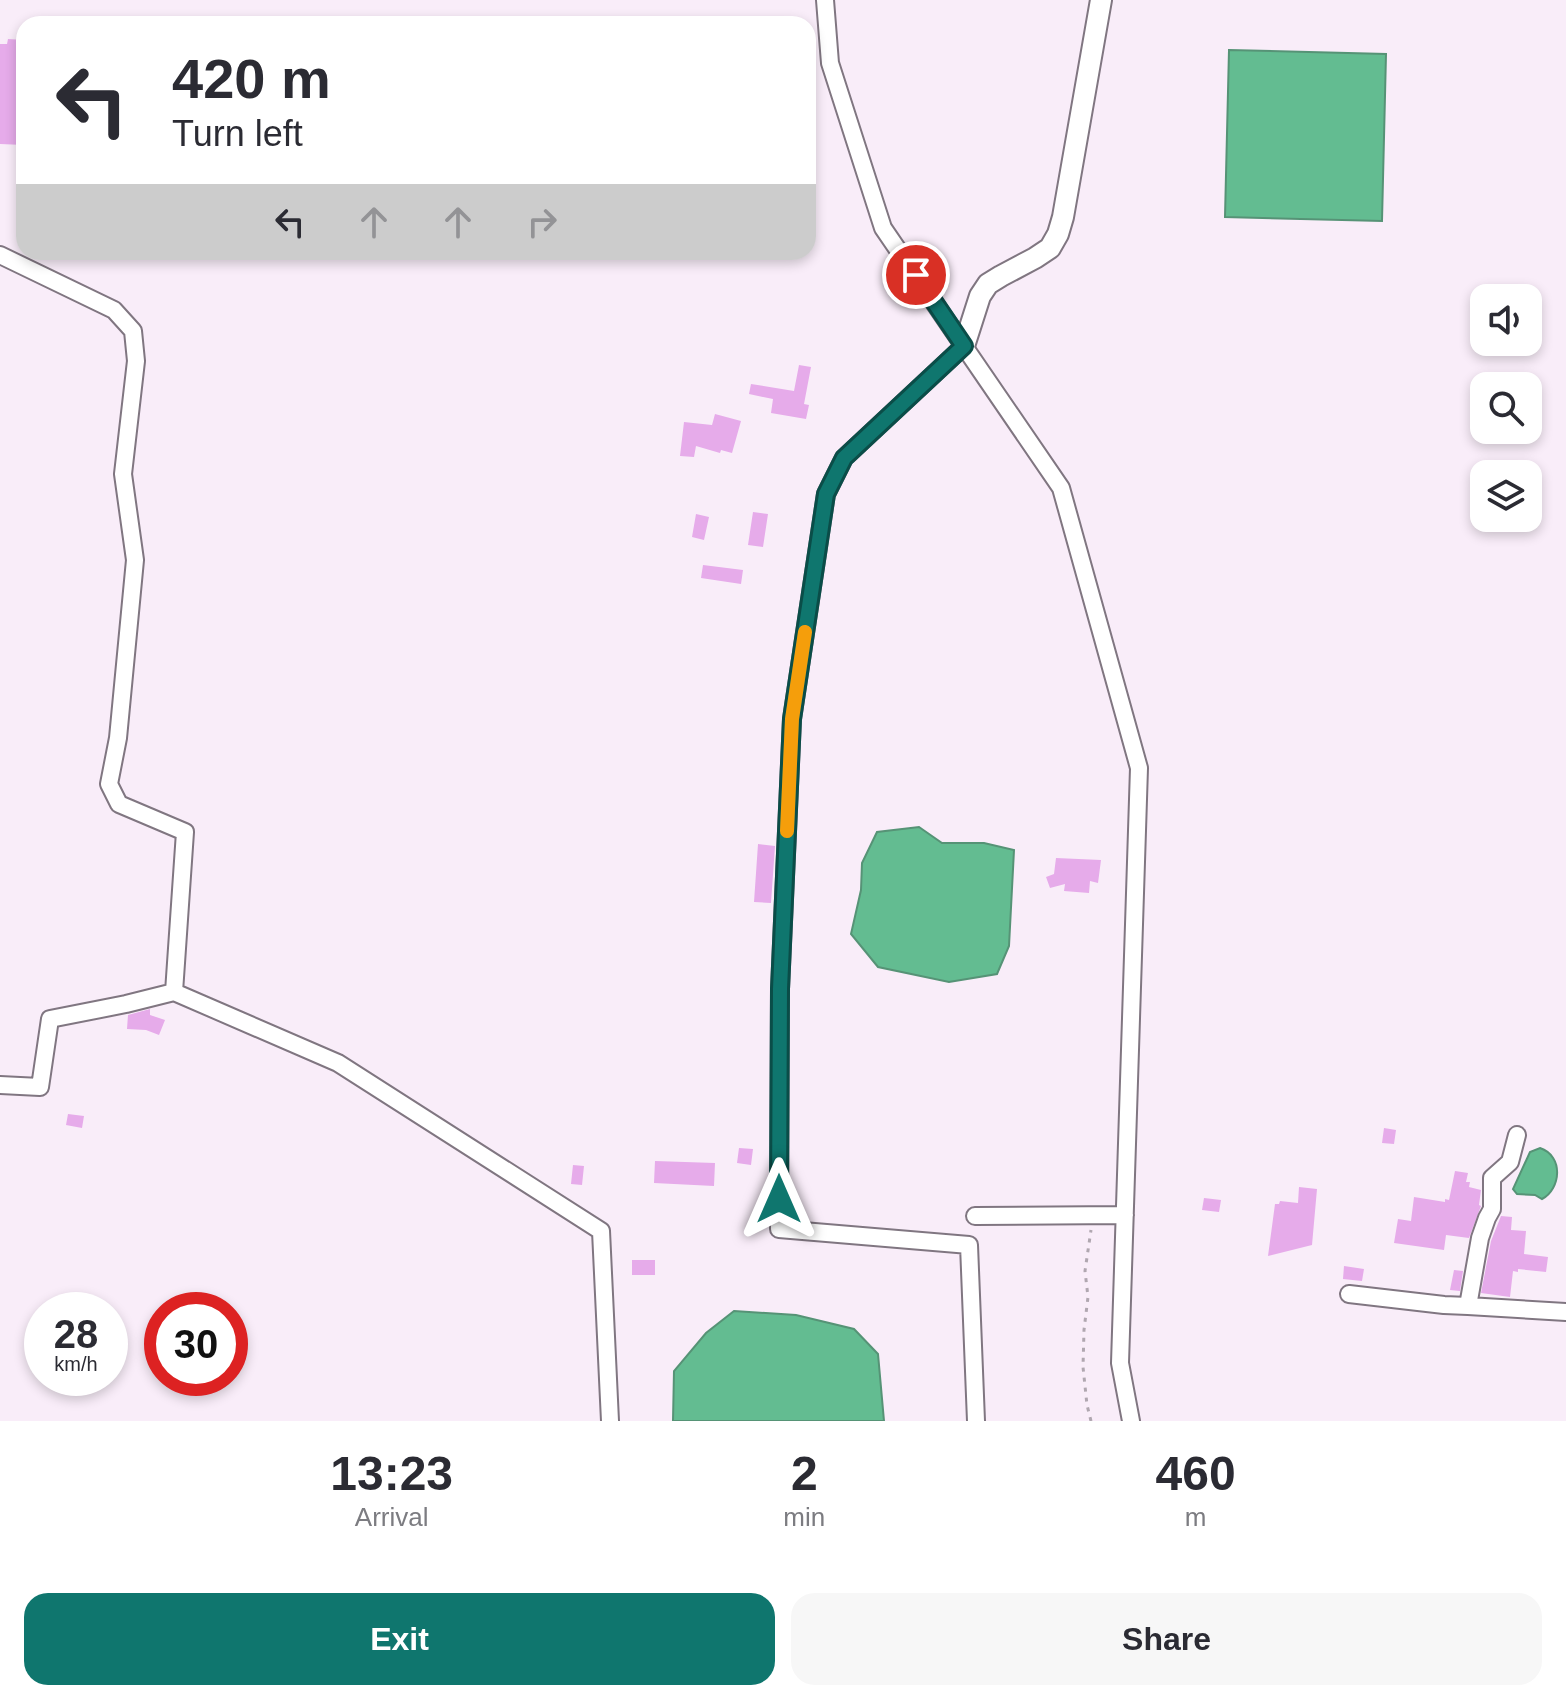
<!DOCTYPE html>
<html lang="en">
<head>
<meta charset="utf-8">
<style>
	body { margin:0; font-family:Arial,sans-serif; background:#f7f7f7; color:#2b2b33; height:100vh; display:flex; flex-direction:column; font-size:30px; white-space:nowrap }
	* { box-sizing:border-box; margin:0 }
	p { font-size:26px; color:#7c7c81 }
	.icon { flex:none; width:44px; height:44px; fill:none; stroke:currentColor; stroke-width:2; stroke-linecap:round; stroke-linejoin:round }
	.map { position:relative; height:1421px; overflow:hidden }
	.sheet { display:flex; flex-direction:column; background:#fff; flex:1 }
	.sheet>* { flex:none }
	.guide { position:absolute; left:16px; top:16px; width:800px; height:244px; border-radius:24px; box-shadow:0 4px 12px #0003; background:#fff; color:#2b2b33; overflow:hidden }
	.fabs { position:absolute; left:1470px; top:284px; display:grid; gap:16px }
	.fabs a { display:grid; place-items:center; width:72px; height:72px; border-radius:16px; background:#fff; box-shadow:0 4px 12px #0003; font-size:40px }
	.speed { position:absolute; left:24px; top:1292px; display:flex; gap:16px; font-size:40px; font-weight:700; text-align:center }
	.speed>* { display:grid; place-content:center; width:104px; height:104px; border-radius:50%; background:#fff; box-shadow:0 4px 12px #0003; line-height:1 }
	.speed small { font-size:20px; font-weight:400 }
	.speed .limit { border:12px solid #d22; background:#fff; color:#111 }
	.pin { position:absolute; display:grid; place-items:center; width:68px; height:68px; color:#fff; margin:-34px; border:4px solid #fff; border-radius:50%; box-shadow:0 2px 8px #0007 }
	.me { position:absolute; width:88px; margin:-44px; rotate:0deg; stroke-linejoin:round; filter:drop-shadow(0 0 6px #0008) }
	.turn { display:flex; align-items:center; gap:28px; height:168px; padding:0 24px; font-size:36px }
	.turn .icon { width:104px; height:104px; stroke-width:2.5 }
	.turn b { display:block; font-size:56px; line-height:68px }
	.lanes { display:flex; align-items:center; height:76px; padding:0 24px; background:#0003; justify-content:center; gap:40px; direction:ltr }
	.lanes .off { opacity:.35 }
	.eta { display:flex; justify-content:space-evenly; align-items:center; height:136px; text-align:center }
	.eta b { font-size:48px; font-weight:600; line-height:56px }
	.primary-button { display:flex; gap:16px; margin-top:auto; padding:16px 24px }
	.primary-button a { flex:1; height:92px; border-radius:24px; background:#0f766e; color:#fff; font-size:32px; font-weight:600; line-height:92px; text-align:center }
	.primary-button a+a { background:#f7f7f7; color:#2b2b33 }
	.map>svg:first-child { display:block }
</style>
</head>
<body>
<div class="map">
<svg width="1566" height="1421" viewBox="0 0 1566 1421">
	<rect width="100%" height="100%" fill="#f9edf9"/>
	<path fill="#63bc91" stroke="#569376" stroke-width="2" d="M1229 50 1386 54 1382 221 1225 217Z
		M919 827 942 843H984L1014 850 1009 946 997 974 949 982 878 967 851 934 861 890 862 863 877 832Z
		M1540 1148C1564 1156 1561 1189 1542 1199L1535 1195 1517 1194 1513 1189 1530 1152Z
		M734 1311 796 1315 854 1329 878 1354 884 1421H673L674 1371 706 1333Z"/>
	<path fill="#e6abea" d="M8 39 24 40V91H19L16 131H24V145L0 144V44H7Z
		M799 365 811 367 804 404 809 405 806 419 771 413 773 399 749 394 751 384 794 391Z
		M715 414 741 421 732 453 721 450 720 453 696 446 694 457 680 456 684 422 712 425Z
		M753 512 768 514 763 547 748 545Z
		M696 514 709 517 704 540 692 537Z
		M703 565 743 570 741 584 701 578Z
		M758 844 775 846 771 903 754 902Z
		M1056 858 1101 860 1098 883 1090 881 1089 893 1064 891 1065 884 1050 888 1046 877 1054 874Z
		M150 1009V1015L165 1020 159 1035 146 1030 127 1029 128 1015Z
		M68 1114 84 1116 82 1128 66 1125Z
		M1384 1128 1396 1130 1394 1144 1382 1143Z
		M739 1148 753 1149 751 1165 737 1163Z
		M655 1161 715 1163 714 1186 654 1183Z
		M573 1165 584 1166 582 1185 571 1184Z
		M1455 1171 1468 1173 1466 1182H1470L1469 1187 1481 1190 1479 1205 1481 1206 1469 1238 1446 1235 1444 1250 1394 1243 1398 1219 1411 1221 1414 1197 1445 1202V1199L1449 1200Z
		M1299 1187 1317 1189 1312 1245 1268 1256 1275 1204H1279L1280 1201 1298 1203Z
		M1204 1198 1221 1200 1219 1212 1202 1210Z
		M1501 1216 1512 1217 1511 1230 1526 1231 1524 1254 1548 1257 1546 1272 1518 1269V1272L1513 1271 1510 1297 1481 1293 1491 1241Z
		M632 1260H655V1275H632Z
		M1344 1266 1364 1269 1362 1281 1343 1279Z
		M1454 1270 1463 1271 1460 1291 1450 1290Z"/>
	<g fill="none" stroke-linecap="round" stroke-linejoin="round">
		<defs>
			<path id="minor" d="M825 0 830 63 883 228 1061 488 1139 768 1120 1363 1131 1421
				M0 255 114 310 133 331 136 361 123 474 135 560 118 738 109 784 119 804 185 832 174 992 338 1063 601 1231 610 1421
				M964 346 844 458 826 494 792 719 780 989 779 1229 969 1245 976 1421
				M0 1085 40 1087 50 1019 126 1004 174 992
				M975 1216 1125 1215
				M1349 1294 1444 1305 1468 1306 1480 1238 1487 1218 1492 1209V1178L1510 1162 1517 1135
				M1468 1306 1566 1312"/>
			<path id="tertiary" d="M964 346 980 296 988 284 1001 276 1035 258 1050 248 1058 234 1063 217 1101 0"/>
		</defs>
		<use href="#minor" stroke="#807681" stroke-width="20"/>
		<use href="#tertiary" stroke="#807681" stroke-width="24"/>
		<path stroke="#b0a7b0" stroke-width="3" stroke-dasharray="4 6" stroke-linecap="butt" d="M1091 1421 1087 1405 1083 1367 1084 1330 1088 1297 1085 1271 1091 1230"/>
		<use href="#minor" stroke="#fff" stroke-width="16"/>
		<use href="#tertiary" stroke="#fff" stroke-width="20"/>
	</g>
	<g fill="none" stroke-linecap="round" stroke-linejoin="round">
		<defs>
			<path id="route" d="M779 1199 780 989 792 719 826 494 844 458 964 346 916 275"/>
		</defs>
		<use href="#route" stroke="#0a4d48" stroke-width="20"/>
		<use href="#route" stroke="#0f766e" stroke-width="14"/>
		<path stroke="#f59e0b" stroke-width="14" d="M787 831 792 719 805 632"/>
	</g>
</svg>
<div class="fabs">
<a><svg class="icon" aria-label="sound" viewBox="0 0 24 24"><path d="M4 9h4l5-4v14l-5-4H4zM17 9q2 3 0 6"/></svg></a>
<a><svg class="icon" aria-label="search" viewBox="0 0 24 24"><circle cx="10" cy="10" r="6"/><path d="M15 15l6 6"/></svg></a>
<a><svg class="icon" aria-label="layers" viewBox="0 0 24 24"><path d="M12 4l9 5-9 5-9-5zM3 14l9 5 9-5"/></svg></a>
</div>
<div class="speed"><div>28<small>km/h</small></div><div class="limit">30</div></div>
<div class="pin" style="left:916px;top:275px;background:#d93025"><svg class="icon" aria-label="arrive" viewBox="0 0 24 24"><path d="M6 21V4h12l-3 4 3 4H6"/></svg></div>
<svg class="me" style="left:779px;top:1199px" viewBox="-20 -20 40 40"><path d="M0-17L14 15 0 8-14 15z" fill="#0f766e" stroke="#fff" stroke-width="4"/></svg>
<div class="guide">
<div class="turn"><svg class="icon" aria-label="left" viewBox="0 0 24 24"><path d="M17 20v-9H6M10 6l-5 5 5 5"/></svg><div><b>420 m</b>Turn left</div></div>
<div class="lanes"><svg class="icon" aria-label="left" viewBox="0 0 24 24"><path d="M17 20v-9H6M10 6l-5 5 5 5"/></svg><svg class="icon off" aria-label="ahead" viewBox="0 0 24 24"><path d="M12 20V5M6 11l6-6 6 6"/></svg><svg class="icon off" aria-label="ahead" viewBox="0 0 24 24"><path d="M12 20V5M6 11l6-6 6 6"/></svg><svg class="icon off" aria-label="right" viewBox="0 0 24 24"><path d="M7 20v-9h11M14 6l5 5-5 5"/></svg></div>
</div>
</div>
<section class="sheet">
<div class="eta">
<div><b>13:23</b><p>Arrival</p></div>
<div><b>2</b><p>min</p></div>
<div><b>460</b><p>m</p></div>
</div>
<div class="primary-button"><a>Exit</a><a>Share</a></div>
</section>
</body>
</html>
